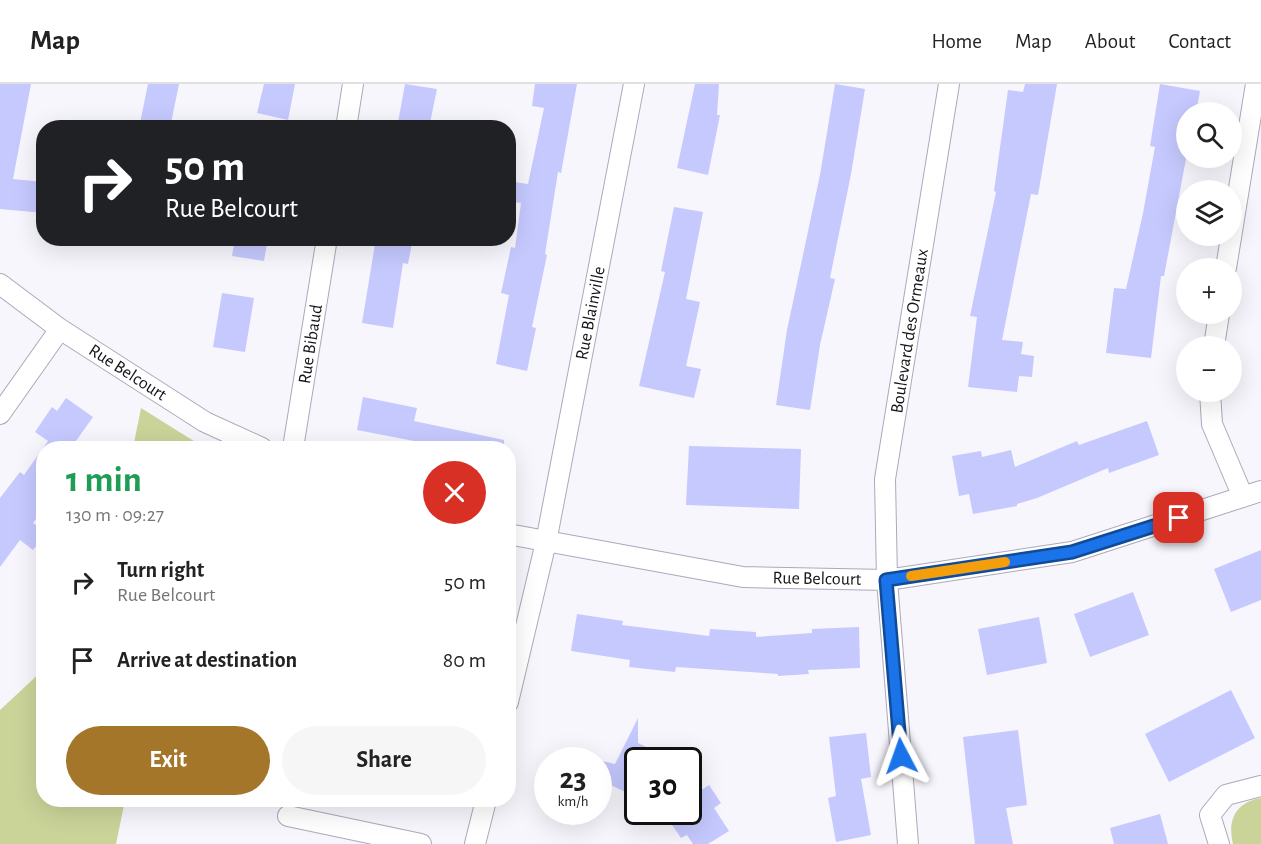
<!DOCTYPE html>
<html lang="en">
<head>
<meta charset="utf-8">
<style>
	body { margin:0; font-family:"Alegreya Sans",sans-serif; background:#f6f6f6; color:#222; height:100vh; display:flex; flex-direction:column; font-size:22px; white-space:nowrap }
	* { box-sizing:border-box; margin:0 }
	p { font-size:20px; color:#767676 }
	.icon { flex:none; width:33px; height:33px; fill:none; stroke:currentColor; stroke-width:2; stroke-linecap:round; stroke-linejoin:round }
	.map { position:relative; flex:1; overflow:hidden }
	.drawer { position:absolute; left:36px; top:357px; width:480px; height:366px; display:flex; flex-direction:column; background:#fff; border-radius:24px; box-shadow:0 6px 24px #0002 }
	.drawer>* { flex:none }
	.banner { position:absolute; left:36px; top:36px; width:480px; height:126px; border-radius:24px; box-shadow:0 6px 24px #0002; background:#202124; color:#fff; overflow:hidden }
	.fabs { position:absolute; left:1176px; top:18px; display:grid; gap:12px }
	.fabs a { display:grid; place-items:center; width:66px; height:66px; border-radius:50%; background:#fff; box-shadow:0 6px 24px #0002; font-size:30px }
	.speed { position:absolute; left:534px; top:663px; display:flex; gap:12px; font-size:30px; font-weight:700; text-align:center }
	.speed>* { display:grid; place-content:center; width:78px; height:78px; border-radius:50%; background:#fff; box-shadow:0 6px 24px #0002; line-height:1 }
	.speed small { font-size:15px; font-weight:400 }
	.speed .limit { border:3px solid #111; border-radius:9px; background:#fff; color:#111 }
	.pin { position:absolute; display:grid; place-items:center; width:51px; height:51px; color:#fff; margin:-26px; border-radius:12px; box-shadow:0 3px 9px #0006 }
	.me { position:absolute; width:66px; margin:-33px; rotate:356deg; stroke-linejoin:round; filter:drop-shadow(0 0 4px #0008) }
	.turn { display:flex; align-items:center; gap:21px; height:126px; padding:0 30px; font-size:27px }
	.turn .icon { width:78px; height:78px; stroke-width:2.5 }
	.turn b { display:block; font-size:42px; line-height:51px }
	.round { display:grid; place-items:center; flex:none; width:63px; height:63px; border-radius:32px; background:#f6f6f6 }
	.overview { display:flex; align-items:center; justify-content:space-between; height:102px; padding:0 30px }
	h1 { font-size:36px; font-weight:700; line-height:45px; color:#1e9e55 }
	.button { display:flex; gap:12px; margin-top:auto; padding:12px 30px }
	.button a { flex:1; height:69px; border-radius:36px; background:#a47629; color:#fff; font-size:24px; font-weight:700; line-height:69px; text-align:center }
	.button a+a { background:#f6f6f6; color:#222 }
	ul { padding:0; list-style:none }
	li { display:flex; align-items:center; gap:18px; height:78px; padding:0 30px }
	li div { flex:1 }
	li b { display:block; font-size:22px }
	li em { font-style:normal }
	header { display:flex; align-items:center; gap:36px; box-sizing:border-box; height:84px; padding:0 30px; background:#fff; border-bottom:2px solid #e0e0e0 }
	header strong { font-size:28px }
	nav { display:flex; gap:33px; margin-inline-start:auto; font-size:21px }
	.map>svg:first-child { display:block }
</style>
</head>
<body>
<header>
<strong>Map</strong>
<nav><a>Home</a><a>Map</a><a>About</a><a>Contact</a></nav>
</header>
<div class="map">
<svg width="1261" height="760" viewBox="0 0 1261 760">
	<rect width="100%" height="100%" fill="#f7f6fd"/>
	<path fill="#cad499" d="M141 324 197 359 196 364H133Z
		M43 586 44 716H125L116 760H0V626Z
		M1261 714V760H1233C1227 736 1236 718 1261 714Z"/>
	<path fill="#c6c9fe" d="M0 0H31L13 95 44 98V129L0 125Z
		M148 0H179L170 44H139Z
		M264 0H295L288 36 257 29Z
		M405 0 437 5 429 44H397Z
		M535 0H577L561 89 558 88 545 170 547 171 532 243 536 244 527 287 496 280 509 211 501 209 511 163 515 164 521 119 508 117V97L528 100 544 24 532 22Z
		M695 0H719L717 31H720L708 91 677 84Z
		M835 0 865 5 851 90 830 194 835 195 820 261 810 326 776 321 787 246 820 91Z
		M1025 0H1057L1038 111 1031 110 1002 256 1023 258 1021 270 1034 272 1032 293 1019 292 1017 308 968 303 977 233 970 232 996 108 994 107 1008 6 1023 8Z
		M1160 0 1200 7 1196 28H1186V75L1164 192H1161L1151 274 1106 269 1114 204 1126 205 1143 129 1155 63 1150 62Z
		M674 123 703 128 686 215 700 218 686 282 701 285 694 314 639 302 665 188 661 187Z
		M235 154H268L264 177 232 172Z
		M376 154H413L408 180 403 179 393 244 362 239Z
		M222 209 254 214 245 268 213 263Z
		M363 313 417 324 414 337 504 356V364H439L440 362 357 346Z
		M66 314 93 333 71 364H44V424L33 439 44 447V452L33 466 20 456 0 483V414L20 388 24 391 48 357 35 348 52 323 57 327Z
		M1147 337 1159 371 1109 389 1108 384 1037 414 1017 420V422L973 430 969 410 959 412 952 372 981 367 982 373 1011 366 1015 383 1077 357 1079 361Z
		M689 362 801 365 799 425 686 421Z
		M1261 466V516L1231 528 1214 485Z
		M1133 508 1149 551 1090 573 1074 530Z
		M577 530 623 537 622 541 709 552 710 545 756 548V553L812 549V545L859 543 860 584 808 586 809 590 778 592V590L676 583 675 588 629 583 630 576 571 567Z
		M1039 533 1047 579 987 591 978 545Z
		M1231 606 1255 654 1169 698 1145 650Z
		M638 634V659L673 676H638V714L598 695V676L615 680Z
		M1018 646 1027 721 1006 724 1013 760H975L963 653Z
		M866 649 871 693 861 695 871 751 836 758 828 714 836 712 829 653Z
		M709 701 721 719 714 724 729 747 708 760H693L687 751 681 754 663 728H688V715Z
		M1160 730 1168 760H1114L1110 744Z"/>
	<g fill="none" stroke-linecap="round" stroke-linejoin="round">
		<defs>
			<path id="minor" d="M346 44 353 0
				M1226 184 1256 0
				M0 200 60 245 205 338 262 364
				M1214 262 1219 230
				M1210 308 1212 340 1243 413
				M0 330 60 245
				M293 364 327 154
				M508 450 743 493 887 496 1072 468 1261 407
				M508 618 546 458 634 0
				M288 732 421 760
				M475 760 486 716
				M908 760 887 496 885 395 949 0
				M1219 760 1210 731 1226 711 1261 702"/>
		</defs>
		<use href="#minor" stroke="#aca9ba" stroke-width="22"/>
		<use href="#minor" stroke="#fff" stroke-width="20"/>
	</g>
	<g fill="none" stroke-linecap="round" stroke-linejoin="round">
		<defs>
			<path id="route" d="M901 672 886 496 1072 468 1179 434"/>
		</defs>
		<use href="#route" stroke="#114b97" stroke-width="15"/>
		<use href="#route" stroke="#1a73e8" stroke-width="10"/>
		<path stroke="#f59e0b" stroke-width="10" d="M911 492 1005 478"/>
	</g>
	<g text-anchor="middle" stroke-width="4.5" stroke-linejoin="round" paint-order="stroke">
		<g font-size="18" fill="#131218" stroke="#fff">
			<text transform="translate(590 229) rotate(-79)" y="6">Rue Blainville</text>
			<text transform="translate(909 247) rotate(-81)" y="6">Boulevard des Ormeaux</text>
			<text transform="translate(310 260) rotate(-81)" y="6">Rue Bibaud</text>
			<text transform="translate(128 288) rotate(33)" y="6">Rue Belcourt</text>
			<text transform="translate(817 494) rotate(1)" y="6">Rue Belcourt</text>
		</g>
	</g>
</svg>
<div class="fabs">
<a><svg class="icon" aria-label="search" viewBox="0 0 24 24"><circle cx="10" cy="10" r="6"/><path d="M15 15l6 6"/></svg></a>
<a><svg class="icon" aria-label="layers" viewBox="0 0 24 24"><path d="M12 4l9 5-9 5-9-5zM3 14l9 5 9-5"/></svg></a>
<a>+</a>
<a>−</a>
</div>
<div class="speed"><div>23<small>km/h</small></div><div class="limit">30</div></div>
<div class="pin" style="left:1179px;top:434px;background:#d93025"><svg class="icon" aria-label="arrive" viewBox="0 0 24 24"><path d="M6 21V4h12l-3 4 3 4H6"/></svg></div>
<svg class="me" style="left:901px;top:672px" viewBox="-20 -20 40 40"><path d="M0-17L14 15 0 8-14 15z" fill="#1a73e8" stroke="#fff" stroke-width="4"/></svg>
<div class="banner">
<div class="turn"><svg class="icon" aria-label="right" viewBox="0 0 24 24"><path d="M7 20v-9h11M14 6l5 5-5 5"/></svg><div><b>50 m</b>Rue Belcourt</div></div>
</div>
<section class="drawer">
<div class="overview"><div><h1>1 min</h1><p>130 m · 09:27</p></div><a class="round" style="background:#d93025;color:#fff"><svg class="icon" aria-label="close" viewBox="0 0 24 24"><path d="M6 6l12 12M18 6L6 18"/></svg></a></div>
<ul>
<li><svg class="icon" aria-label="right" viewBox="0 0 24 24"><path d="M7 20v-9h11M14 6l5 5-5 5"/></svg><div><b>Turn right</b><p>Rue Belcourt</p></div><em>50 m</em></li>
<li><svg class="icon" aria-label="arrive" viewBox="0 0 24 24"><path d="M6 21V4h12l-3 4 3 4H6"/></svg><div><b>Arrive at destination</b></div><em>80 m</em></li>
</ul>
<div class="button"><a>Exit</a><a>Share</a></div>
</section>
</div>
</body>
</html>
